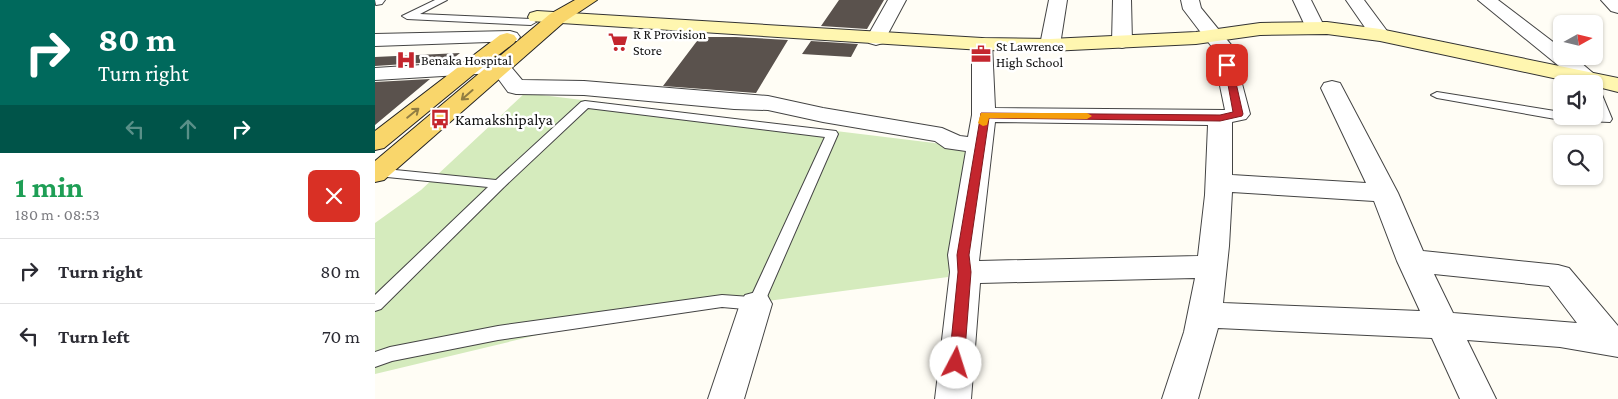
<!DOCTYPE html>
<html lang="en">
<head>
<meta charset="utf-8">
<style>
	body { margin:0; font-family:"Crimson Pro",serif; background:#f2f2f3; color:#2b2b33; height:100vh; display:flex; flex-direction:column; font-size:19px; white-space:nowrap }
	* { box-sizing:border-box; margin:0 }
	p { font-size:16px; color:#7c7c81 }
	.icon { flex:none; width:28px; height:28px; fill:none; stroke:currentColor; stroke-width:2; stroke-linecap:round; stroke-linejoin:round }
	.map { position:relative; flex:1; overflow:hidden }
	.details { display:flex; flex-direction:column; background:#fff; width:375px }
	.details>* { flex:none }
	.top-card { background:#00695c; color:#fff; overflow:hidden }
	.needle { width:32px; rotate:82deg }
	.buttons { position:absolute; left:1178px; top:15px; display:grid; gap:10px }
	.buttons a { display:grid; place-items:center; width:50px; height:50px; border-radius:8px; background:#fff; box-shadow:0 1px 4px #0004; font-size:25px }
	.pin { position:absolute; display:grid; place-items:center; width:42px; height:42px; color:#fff; margin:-21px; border-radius:10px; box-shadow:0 2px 8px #0006 }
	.me { position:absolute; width:55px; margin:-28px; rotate:5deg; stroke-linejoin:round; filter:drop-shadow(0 0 4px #0008) }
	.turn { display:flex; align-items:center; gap:18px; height:105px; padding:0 15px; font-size:22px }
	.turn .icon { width:65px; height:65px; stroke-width:2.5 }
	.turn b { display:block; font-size:35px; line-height:42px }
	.lanes { display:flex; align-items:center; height:48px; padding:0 15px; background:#0003; justify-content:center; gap:25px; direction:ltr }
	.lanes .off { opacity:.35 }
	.round { display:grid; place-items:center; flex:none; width:52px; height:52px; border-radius:8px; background:#f2f2f3 }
	.headline { display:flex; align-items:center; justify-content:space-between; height:85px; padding:0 15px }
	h1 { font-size:30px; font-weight:700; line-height:38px; color:#1e9e55 }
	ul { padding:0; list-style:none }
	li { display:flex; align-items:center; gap:15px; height:65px; padding:0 15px; border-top:1px solid #e1e1e2 }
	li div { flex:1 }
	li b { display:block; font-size:19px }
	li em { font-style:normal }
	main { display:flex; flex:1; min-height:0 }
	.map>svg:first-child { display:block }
</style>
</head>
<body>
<main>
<section class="details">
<div class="top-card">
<div class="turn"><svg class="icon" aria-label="right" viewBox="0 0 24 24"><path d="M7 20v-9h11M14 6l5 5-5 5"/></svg><div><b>80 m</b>Turn right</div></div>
<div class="lanes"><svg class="icon off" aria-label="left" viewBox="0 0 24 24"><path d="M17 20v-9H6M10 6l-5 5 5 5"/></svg><svg class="icon off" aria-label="ahead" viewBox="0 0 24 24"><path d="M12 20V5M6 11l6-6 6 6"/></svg><svg class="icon" aria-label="right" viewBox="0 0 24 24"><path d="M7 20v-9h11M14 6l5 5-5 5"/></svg></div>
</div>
<div class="headline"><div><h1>1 min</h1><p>180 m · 08:53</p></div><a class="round" style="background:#d93025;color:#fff"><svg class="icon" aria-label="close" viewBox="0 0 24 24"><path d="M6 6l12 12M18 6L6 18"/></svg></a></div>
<ul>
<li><svg class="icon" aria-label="right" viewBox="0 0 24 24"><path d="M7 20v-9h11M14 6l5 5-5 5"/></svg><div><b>Turn right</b></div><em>80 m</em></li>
<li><svg class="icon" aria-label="left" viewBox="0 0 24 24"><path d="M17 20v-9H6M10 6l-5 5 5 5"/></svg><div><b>Turn left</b></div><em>70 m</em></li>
</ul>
</section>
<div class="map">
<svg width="1243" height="399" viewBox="0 0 1243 399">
	<rect width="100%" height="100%" fill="#fffdf5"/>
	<path fill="#d5ebbd" d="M150 93 592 147 573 277 196 327 0 374V223L46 190Z"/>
	<path fill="#5a524d" d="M464 0H509L492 29 446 26Z
		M325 37H361L413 40 381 93 288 86Z
		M436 41 483 44 476 57 427 54Z
		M85 53 75 61 0 66V57Z
		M55 79 0 125V82Z"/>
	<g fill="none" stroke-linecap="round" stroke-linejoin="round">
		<defs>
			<path id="lane" d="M60 0H72L45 14 156 19 161 22 156 25 32 19 27 16Z
				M1219 87 1225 90 1237 119 1235 122 1186 120 1062 98 1056 95 1062 92 1186 112V116H1219L1223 115 1219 103Z
				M210 101 461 131 463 134 387 308 381 310 347 307 123 340 17 361 0 367V352L15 347 123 326 347 295 376 297 450 137 213 108 129 187 6 309 0 311V295L113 187 2 176H0V168L121 180 206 102Z"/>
			<path id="street" d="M0 0H10L7 4 1 5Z
				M513 0H531L508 43 501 45 494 43 491 39Z
				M674 0H692L685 45 682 49 675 51 668 49 665 45Z
				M738 0H756L757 42 754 46 747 48 740 46 737 42Z
				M806 0H824L826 8 857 46 875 114 871 119 857 122V175L991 183 946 88 949 83 957 81 965 83 1023 193 1048 251 1183 265 1194 268 1243 326V357L1185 347 1092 340 1121 399H1085L1057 338 843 328 823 399H787L809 332 820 278 605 283 596 399H560L575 272 573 255 591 151 570 148 560 141 448 122 393 110 359 109 209 95 141 94 133 92 119 73 0 80V68L125 60 132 62 147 80 209 81 393 96 448 108 567 128 585 136 593 137 597 115V44L600 40 607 38 614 40 617 44 620 108 850 110 837 47 808 9ZM620 122 833 125 830 195 823 256 604 261ZM857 192 999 201 1022 261 1045 311 848 303 854 246ZM1059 274 1174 286 1202 323 1078 313Z
				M918 0H936L950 28 947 32H933Z
				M971 0H989L1015 35 1012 39H998Z
				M1103 0H1123L1186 48V56H1198L1225 79 1222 84H1206Z
				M1226 0H1243V13L1236 11Z
				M135 31 142 33 145 37 142 41 0 46V34Z
				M381 292 392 295 397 304 369 399H333L365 304 370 295Z"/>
			<path id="secondary" d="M162 11 607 38 675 39 821 32 885 23 952 22 1005 29 1243 78V92L1219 86V84H1206L1005 41 952 34 885 35 821 44 675 51 607 50 155 21 153 17 155 13Z"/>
			<path id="primary" d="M200 0H222L189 22 9 180 0 182V161L175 14Z
				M132 33 139 35 142 39 139 43 99 74 9 148 0 150V131L125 35Z"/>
		</defs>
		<use href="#lane" stroke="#444" stroke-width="2"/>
		<use href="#street" stroke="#444" stroke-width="2"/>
		<use href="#secondary" stroke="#333" stroke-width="2"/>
		<use href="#primary" stroke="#222" stroke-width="2"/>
		<use href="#lane" fill="#fff" fill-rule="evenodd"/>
		<use href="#street" fill="#fff" fill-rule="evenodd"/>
		<use href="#secondary" fill="#fff6b0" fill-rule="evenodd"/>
		<use href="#primary" fill="#f9d66b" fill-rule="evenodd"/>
	</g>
	<defs><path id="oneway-shaft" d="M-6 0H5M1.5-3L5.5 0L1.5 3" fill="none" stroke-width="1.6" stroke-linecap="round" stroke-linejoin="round" transform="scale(1.25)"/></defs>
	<g stroke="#917d42">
		<use href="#oneway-shaft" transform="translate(92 95) rotate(139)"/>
		<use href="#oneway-shaft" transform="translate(38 113) rotate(-39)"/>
	</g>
	<path fill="#c4262e" stroke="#7f191e" d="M849 63 857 65 868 114 867 116 845 121 614 118 594 255 596 272 589 363 587 367 581 369 576 367 574 363 583 272 582 255 606 113 845 115 858 112Z"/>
	<path fill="#f59e0b" d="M606 113H712L717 116 712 119 614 118 612 125 608 126 603 123Z"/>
	<defs>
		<symbol id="supermarket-bare" viewBox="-9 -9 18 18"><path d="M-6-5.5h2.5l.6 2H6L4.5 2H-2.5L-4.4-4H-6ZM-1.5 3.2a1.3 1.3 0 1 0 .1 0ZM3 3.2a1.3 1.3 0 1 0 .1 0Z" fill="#c4262e" stroke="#fff" stroke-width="2.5" paint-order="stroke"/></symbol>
		<symbol id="office-bare" viewBox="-9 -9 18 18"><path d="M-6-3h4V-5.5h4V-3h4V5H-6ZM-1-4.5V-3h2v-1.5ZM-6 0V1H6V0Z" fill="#c4262e" stroke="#fff" stroke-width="2.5" paint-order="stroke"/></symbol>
		<symbol id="hospital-bare" viewBox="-9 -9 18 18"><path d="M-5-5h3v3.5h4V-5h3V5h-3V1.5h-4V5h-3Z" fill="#c4262e" stroke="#fff" stroke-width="2.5" paint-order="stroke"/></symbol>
		<symbol id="bus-bare" viewBox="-9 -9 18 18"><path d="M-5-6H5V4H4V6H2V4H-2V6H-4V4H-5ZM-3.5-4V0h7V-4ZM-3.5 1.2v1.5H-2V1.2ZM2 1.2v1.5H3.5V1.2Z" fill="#c4262e" stroke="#fff" stroke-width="2.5" paint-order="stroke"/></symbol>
	</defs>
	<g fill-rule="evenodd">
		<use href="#supermarket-bare" x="229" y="28" width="28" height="28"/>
		<use href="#office-bare" x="592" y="40" width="28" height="28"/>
		<use href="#hospital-bare" x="17" y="46" width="28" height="28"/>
		<use href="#bus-bare" x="51" y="105" width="28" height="28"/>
	</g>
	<g text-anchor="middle" stroke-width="5" stroke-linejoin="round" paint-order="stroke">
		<g font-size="14" fill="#111" stroke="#fff" text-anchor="start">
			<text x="258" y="39">R R Provision<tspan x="258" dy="16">Store</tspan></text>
			<text x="621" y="51">St Lawrence<tspan x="621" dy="16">High School</tspan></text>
			<text x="46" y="65">Benaka Hospital</text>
		</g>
		<g font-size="16" fill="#111" stroke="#fff" text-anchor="start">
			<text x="80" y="125">Kamakshipalya</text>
		</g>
	</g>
</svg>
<div class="buttons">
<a><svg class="needle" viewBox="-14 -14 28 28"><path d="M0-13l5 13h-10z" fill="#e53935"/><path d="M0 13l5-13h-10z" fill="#7c7c81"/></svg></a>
<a><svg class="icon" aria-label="sound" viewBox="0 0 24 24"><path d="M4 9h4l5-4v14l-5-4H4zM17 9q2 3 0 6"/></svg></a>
<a><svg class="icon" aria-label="search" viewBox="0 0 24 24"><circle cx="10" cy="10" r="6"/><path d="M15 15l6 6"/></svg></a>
</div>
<div class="pin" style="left:852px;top:65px;background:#d93025"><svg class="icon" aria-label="arrive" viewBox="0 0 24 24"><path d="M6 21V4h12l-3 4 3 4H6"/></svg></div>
<svg class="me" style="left:581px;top:363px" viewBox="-20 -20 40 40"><circle r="19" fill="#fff"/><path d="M0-13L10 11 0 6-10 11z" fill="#c4262e"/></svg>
</div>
</main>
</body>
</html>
